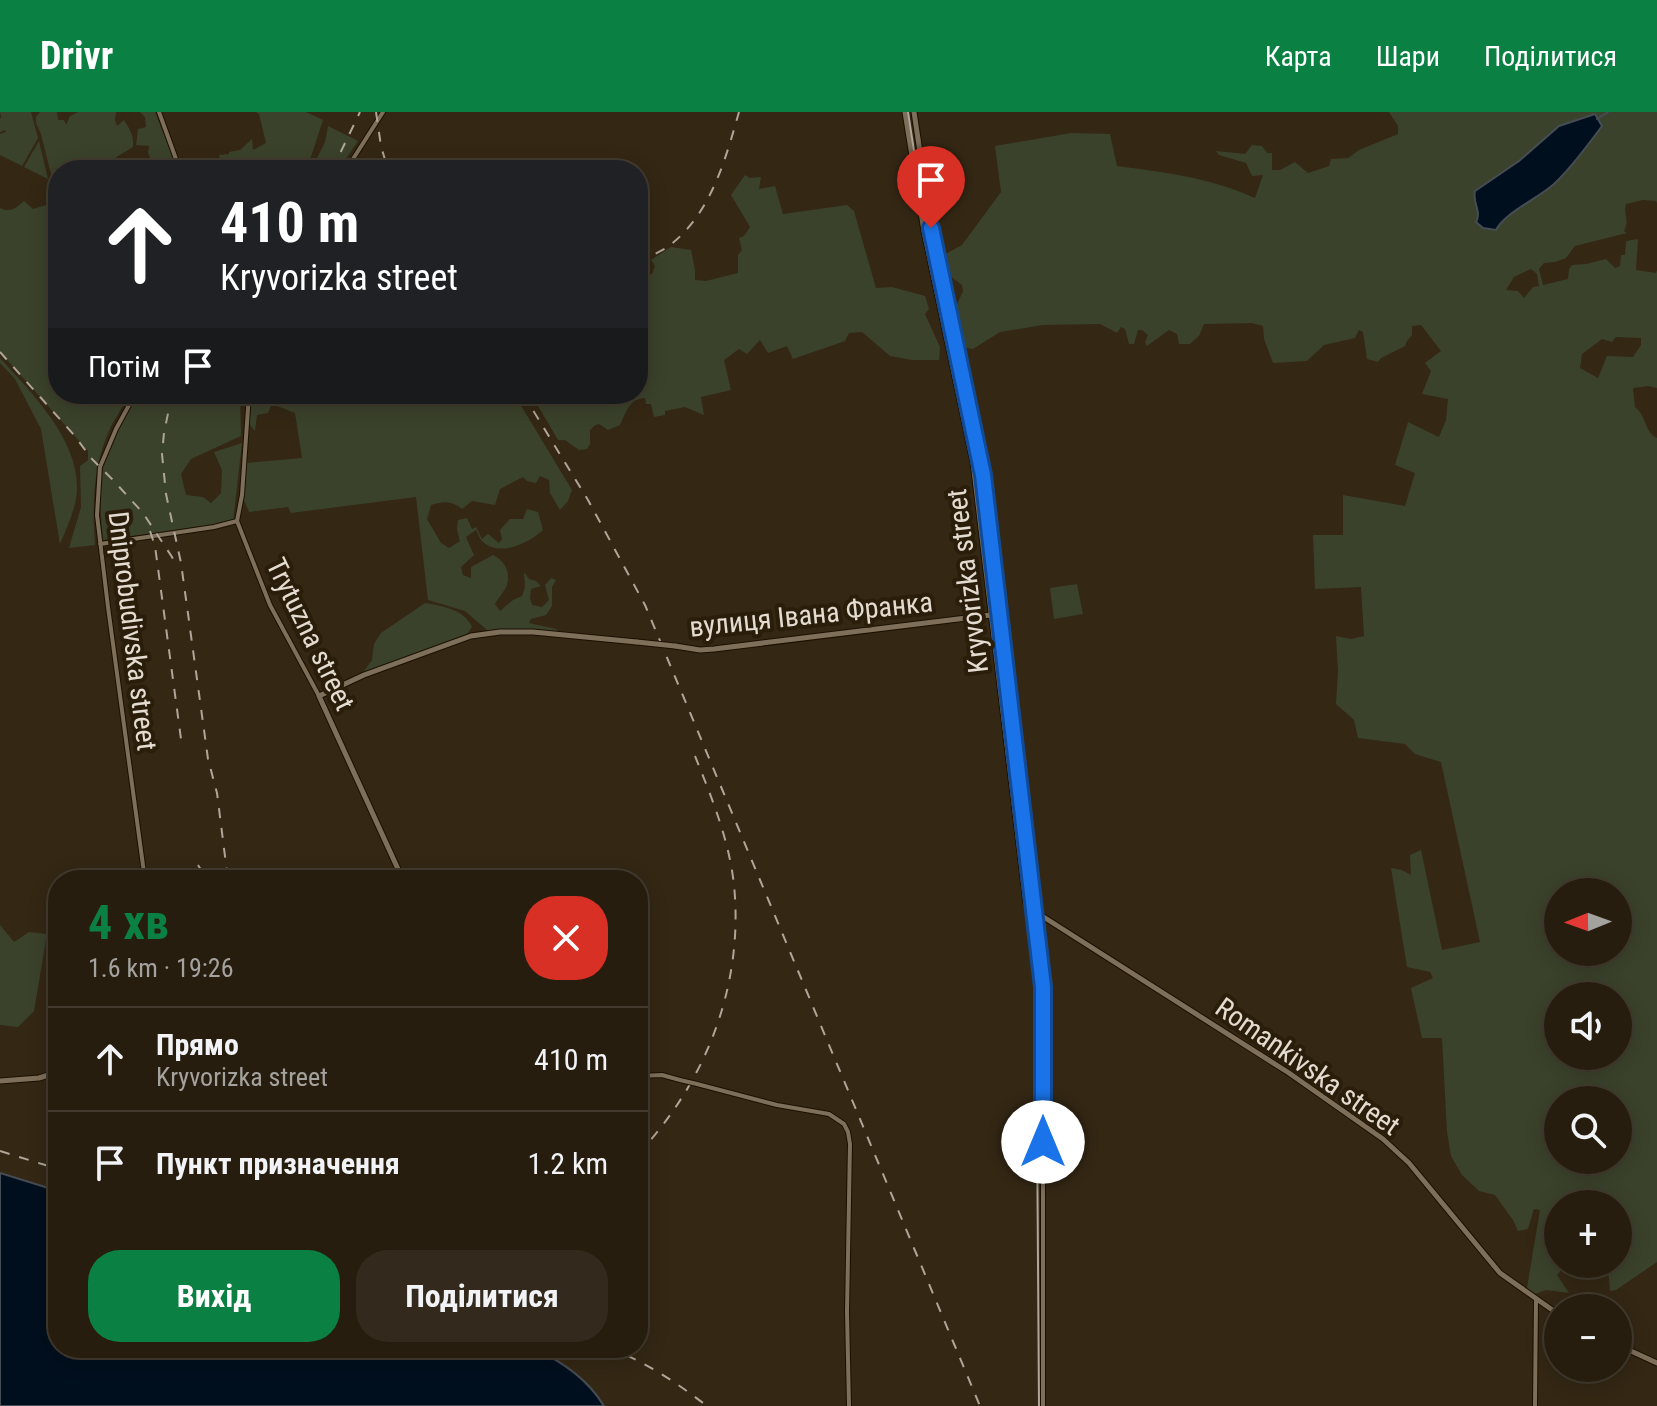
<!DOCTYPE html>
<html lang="uk">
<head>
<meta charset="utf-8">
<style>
	body { margin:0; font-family:"Roboto Condensed",sans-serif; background:#332a1d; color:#f1f3f6; height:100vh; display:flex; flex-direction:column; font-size:30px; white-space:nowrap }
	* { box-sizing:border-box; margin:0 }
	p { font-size:26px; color:#a4a29e }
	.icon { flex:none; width:44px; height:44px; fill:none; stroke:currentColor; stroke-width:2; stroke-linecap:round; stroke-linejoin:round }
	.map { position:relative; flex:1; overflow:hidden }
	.drawer { position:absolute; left:48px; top:758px; width:600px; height:488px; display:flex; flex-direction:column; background:#271d0f; border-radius:32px; box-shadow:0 4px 20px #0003,0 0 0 2px #433b2f }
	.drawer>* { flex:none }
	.banner { position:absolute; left:48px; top:48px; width:600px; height:244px; border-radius:32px; box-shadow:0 4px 20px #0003,0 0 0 2px #433b2f; background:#202124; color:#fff; overflow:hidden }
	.needle { width:52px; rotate:269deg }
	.buttons { position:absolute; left:1544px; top:766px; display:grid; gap:16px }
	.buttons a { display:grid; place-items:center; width:88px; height:88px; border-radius:50%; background:#271d0f; box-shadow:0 4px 20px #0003,0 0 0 2px #433b2f; font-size:40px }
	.pin { position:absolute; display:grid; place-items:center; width:68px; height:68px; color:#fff; margin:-82px -34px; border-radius:50% 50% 50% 0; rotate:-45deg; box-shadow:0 0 8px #0007 }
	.pin .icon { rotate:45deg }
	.me { position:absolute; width:88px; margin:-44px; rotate:0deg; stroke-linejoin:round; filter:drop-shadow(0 0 6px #0008) }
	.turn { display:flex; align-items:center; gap:28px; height:168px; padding:0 40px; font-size:36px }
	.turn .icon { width:104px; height:104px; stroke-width:2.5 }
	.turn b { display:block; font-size:56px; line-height:68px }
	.then { display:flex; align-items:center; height:76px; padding:0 40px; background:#0003; gap:16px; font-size:30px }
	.round { display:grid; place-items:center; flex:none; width:84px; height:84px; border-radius:32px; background:#332a1d }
	.headline { display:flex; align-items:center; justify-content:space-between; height:136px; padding:0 40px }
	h1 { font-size:48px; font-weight:700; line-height:60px; color:#0b8043 }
	.cta { display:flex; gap:16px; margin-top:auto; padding:16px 40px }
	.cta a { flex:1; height:92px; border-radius:32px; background:#0b8043; color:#fff; font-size:32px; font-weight:700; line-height:92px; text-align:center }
	.cta a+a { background:#332a1d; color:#f1f3f6 }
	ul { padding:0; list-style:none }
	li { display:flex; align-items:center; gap:24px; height:104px; padding:0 40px; border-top:2px solid #433b2f }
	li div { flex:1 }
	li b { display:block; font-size:30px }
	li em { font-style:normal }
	header { display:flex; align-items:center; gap:48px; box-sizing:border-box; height:112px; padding:0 40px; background:#0b8043; color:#fff }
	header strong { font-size:38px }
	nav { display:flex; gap:44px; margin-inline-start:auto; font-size:28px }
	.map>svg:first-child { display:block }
</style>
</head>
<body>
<header>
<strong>Drivr</strong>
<nav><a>Карта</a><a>Шари</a><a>Поділитися</a></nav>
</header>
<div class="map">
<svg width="1657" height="1294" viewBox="0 0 1657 1294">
	<rect width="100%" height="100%" fill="#342714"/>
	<path fill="#3b422b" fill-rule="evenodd" d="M0 0H31L38 26 22 54 0 43V22L6 20 5 18 0 20V6H1Z
		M40 0H57L58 8H64L66 13 70 4 78 0H116L115 8 117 14 124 8C130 18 134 23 133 35L105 52 102 55 104 58H58V78L53 79 50 69 52 66 41 22 36 11V5Z
		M140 0H155L178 58H155L148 41 149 34 136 33 138 17 146 15 145 5Z
		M256 0H306L323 8 309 51 301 58H289L274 46 261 58H222L219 43 229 42V40L240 38 252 27 253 38 266 31 259 2Z
		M1389 0H1657V91L1656 89 1643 88 1626 92C1623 103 1630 107 1624 119L1627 121 1575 134 1566 146 1555 150 1544 151 1539 157 1543 173 1568 167 1569 157 1572 153 1586 152 1606 147 1615 156 1620 154 1621 143H1625L1626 129 1638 127 1636 158 1656 161 1657 158V276L1648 274 1633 276 1635 295C1646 303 1645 321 1657 326V1150L1616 1178 1610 1179 1608 1156 1571 1152H1618V1092H1558V1152H1567L1557 1163 1569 1181 1546 1178 1535 1182 1527 1176 1540 1098 1534 1097 1528 1117 1518 1119 1513 1108 1495 1083 1479 1079 1462 1063 1451 1044 1447 1020 1442 926H1422L1411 876 1433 866 1430 860 1407 855 1391 756 1402 758 1411 763 1410 743 1421 738 1442 838 1480 830 1441 650 1415 642 1405 632 1358 626 1354 608 1336 592 1338 560 1336 524 1351 527 1364 524 1361 475 1315 477 1313 423H1343V383L1405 394 1415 361 1395 353 1408 310 1439 325 1446 308 1448 287 1422 282 1431 259 1425 251 1441 239 1421 213 1412 214V223L1407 229 1405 234 1381 246 1378 250 1367 247 1363 220 1359 218 1355 226 1324 233 1307 249 1273 251 1264 227 1263 214 1252 211 1204 212 1199 224 1190 232H1179L1177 222 1169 218 1147 234 1145 230 1148 223 1142 218H1138L1134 232H1129L1125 217 1121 215 1117 221 1100 212 1043 213 1000 220 973 237 960 235 954 199 963 179 962 173 942 158 940 145 962 133 1001 80 995 34 1071 21 1110 22 1117 54C1163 60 1212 66 1255 86L1263 63 1252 64 1246 51 1219 43 1216 39 1245 42 1252 33 1262 34 1267 41H1272V58H1280L1295 50 1308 61 1329 54 1331 47 1348 46 1359 38 1398 22V14ZM1531 157 1537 162 1539 174 1533 175 1524 186 1518 179 1506 178 1514 165ZM1616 225 1641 226V233L1633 245 1607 244 1598 266 1580 256 1582 242 1602 227 1612 230ZM1558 780H1618V840H1558ZM1558 884H1618V944H1558ZM1558 988H1618V1048H1558Z
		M328 14 358 29 338 58H311L325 30Z
		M39 29 48 67 24 55Z
		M745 63 750 66 761 65 759 77 775 74 783 102 847 93 854 99 876 176 892 175 925 184 929 197 925 202 940 235 939 248H912L890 244 862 220 849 221 845 229 793 247 787 234 768 241 760 228 747 242 739 237 724 248 731 278 701 285 704 303 685 295 665 299V303L654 305 651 292H646L645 286C629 287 626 300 620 313L608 318 599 312 594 314 590 318V332L587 337 579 338 565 328H558L531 282H638V168L652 162 655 154 651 148 671 135 691 138 695 158V168L706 169 738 161V143L742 138 739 126 744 124 750 115 731 83Z
		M24 89 33 97 46 93 50 103 58 115V282H130C123 295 114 307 108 321 93 357 92 394 95 433L69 436 81 395 80 354 88 348V339L0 240V96C11 101 16 96 24 89Z
		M0 246C32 281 79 328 77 378 76 397 67 415 60 432L41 317 15 267 0 251Z
		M138 282H240L241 324 191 347 181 362 186 383 203 385 211 391 221 381 222 358 214 340 242 331 233 410 103 428C100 398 97 361 110 333 117 315 128 298 138 282Z
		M251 282H428L430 286H439V282H449L451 285 467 282H514L572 378 568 389 560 398 550 381 549 368 540 364 536 371 527 369 523 365 500 377 495 393 472 389 462 397C451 389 445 389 431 393L427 407 441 431 449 436 460 429 457 417 458 408 467 406 472 417 476 415 482 427 488 422 499 431 502 427 500 418 510 407H523L527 397 538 400 543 418C529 431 499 446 482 429 479 426 478 421 476 418L466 425 474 443 461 455 463 463 471 466V455L493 443C504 448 511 460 507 473 505 479 498 486 495 492L500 499 513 488 522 484 525 475 524 460 529 467 536 469 541 474 531 477 530 486 532 493 542 495 549 488 545 473 551 466 556 468 552 475V494L546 503 531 507 529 511 556 517 559 520 487 518 465 499 428 488 416 385 291 401 288 395 249 400 244 388 246 351 302 346 295 301 272 292 268 301 257 303 255 319 249 312Z
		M1077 472 1083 502 1054 507 1050 476Z
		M425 491C442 494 464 497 472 515L467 522 362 562 372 548 374 532 381 521Z
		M0 813 14 830 29 820 47 822 34 899 18 915 0 913Z"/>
	<path fill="#000f1e" stroke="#454c54" stroke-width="2" d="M1595 2 1602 14C1587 34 1573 54 1554 72 1539 86 1504 101 1496 118L1483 116 1476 110C1482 99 1472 91 1475 79L1519 49 1559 14Z
		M0 1061 58 1079V1236H532C562 1249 587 1266 604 1294H0Z"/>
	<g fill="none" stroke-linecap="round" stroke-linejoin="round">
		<path stroke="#454c54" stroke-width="2" d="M1597 7 1608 0"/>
		<defs>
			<path id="tertiary" d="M159 0 180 58
				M346 58 383 0
				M135 282 116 317 100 355 97 403 108 495 145 768
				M249 282 242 383 237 409 270 493 319 584
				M100 432 214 415 237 409
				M1034 797 1043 875V1294
				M638 964 662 963 680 968
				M697 972 777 993 829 1002 844 1012 848 1020 850 1032 847 1200 849 1294
				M1535 1294 1536 1187"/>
			<path id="secondary" d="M905 0 924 119 973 350 1026 791 1042 804 1289 961 1383 1027 1409 1051 1500 1161 1558 1202
				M914 0 934 133 981 350 1032 788 1038 800
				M675 534 700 538 714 537 999 502
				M403 768 319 584 364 563 471 524 500 520H533L637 530
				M0 969 39 966 58 960
				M1618 1233 1657 1251"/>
		</defs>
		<use href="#tertiary" stroke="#1c1001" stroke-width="6"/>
		<use href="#secondary" stroke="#1c1001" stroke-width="7"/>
		<use href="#tertiary" stroke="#7e6f5a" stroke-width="4"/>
		<use href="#secondary" stroke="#7e6f5a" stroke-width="5"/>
		<path stroke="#afa598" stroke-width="2" d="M908 0 928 129 976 361 1036 862 1039 1294"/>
		<path stroke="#afa598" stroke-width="2" stroke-dasharray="10 10" stroke-linecap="butt" d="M376 0 381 34 388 58
			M332 58 360 0
			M638 151C647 146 657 141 666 136 710 105 725 49 739 0
			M0 240 74 323 92 347 112 367 143 401 172 445 176 454
			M172 282 164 321 162 342 166 382 181 451 208 647 217 681 228 768
			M523 282 588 388 645 493 980 1294
			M150 419 155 434 181 627
			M198 753 207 768
			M0 1039 58 1057
			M638 1042C706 970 744 873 734 773 729 728 712 686 695 644
			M608 1236C645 1249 677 1271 707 1294"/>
		<defs>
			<path id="tertiary-bridge" d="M680 968 697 972"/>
			<path id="secondary-bridge" d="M637 530 675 534"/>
		</defs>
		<use href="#tertiary-bridge" stroke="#1c1001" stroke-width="6" stroke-linecap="butt"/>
		<use href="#secondary-bridge" stroke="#1c1001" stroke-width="7" stroke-linecap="butt"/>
		<use href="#tertiary-bridge" stroke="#7e6f5a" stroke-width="4"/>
		<use href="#secondary-bridge" stroke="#7e6f5a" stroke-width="5"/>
	</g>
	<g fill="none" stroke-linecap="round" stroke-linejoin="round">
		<defs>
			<path id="route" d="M931 116 983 363 1043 875V1030"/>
		</defs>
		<use href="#route" stroke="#114b97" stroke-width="20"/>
		<use href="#route" stroke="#1a73e8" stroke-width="14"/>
	</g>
	<g text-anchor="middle" stroke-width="8" stroke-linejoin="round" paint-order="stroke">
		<g font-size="28" fill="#e5dcd1" stroke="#2a1e0b">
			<text transform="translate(967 469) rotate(-97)" y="10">Kryvorizka street</text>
			<text transform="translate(811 502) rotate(-6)" y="10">вулиця Івана Франка</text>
			<text transform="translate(133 519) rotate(83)" y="10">Dniprobudivska street</text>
			<text transform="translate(311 522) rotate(64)" y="10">Trytuzna street</text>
			<text transform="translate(1308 954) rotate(35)" y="10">Romankivska street</text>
		</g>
	</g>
</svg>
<div class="buttons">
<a><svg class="needle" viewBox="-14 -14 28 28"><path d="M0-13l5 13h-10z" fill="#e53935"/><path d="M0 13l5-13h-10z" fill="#a4a29e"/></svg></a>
<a><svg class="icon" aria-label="sound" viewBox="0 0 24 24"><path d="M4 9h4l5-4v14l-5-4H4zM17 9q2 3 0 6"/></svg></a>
<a><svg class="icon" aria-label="search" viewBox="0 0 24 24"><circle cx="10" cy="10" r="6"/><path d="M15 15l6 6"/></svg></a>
<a>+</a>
<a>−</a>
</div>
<div class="pin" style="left:931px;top:116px;background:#d93025"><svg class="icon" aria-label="arrive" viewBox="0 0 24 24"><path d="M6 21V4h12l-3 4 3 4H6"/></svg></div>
<svg class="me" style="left:1043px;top:1030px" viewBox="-20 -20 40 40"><circle r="19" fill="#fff"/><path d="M0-13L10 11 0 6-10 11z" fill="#1a73e8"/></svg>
<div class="banner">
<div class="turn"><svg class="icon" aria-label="ahead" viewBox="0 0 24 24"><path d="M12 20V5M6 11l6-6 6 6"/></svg><div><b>410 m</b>Kryvorizka street</div></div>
<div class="then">Потім<svg class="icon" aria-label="arrive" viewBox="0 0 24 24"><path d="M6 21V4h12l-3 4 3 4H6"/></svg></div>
</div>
<section class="drawer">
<div class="headline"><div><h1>4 хв</h1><p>1.6 km · 19:26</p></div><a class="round" style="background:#d93025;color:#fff"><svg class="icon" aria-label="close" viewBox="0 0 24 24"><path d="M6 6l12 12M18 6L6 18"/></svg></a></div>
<ul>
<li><svg class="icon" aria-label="ahead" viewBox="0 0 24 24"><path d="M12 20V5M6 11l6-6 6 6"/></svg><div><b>Прямо</b><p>Kryvorizka street</p></div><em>410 m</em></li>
<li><svg class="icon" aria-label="arrive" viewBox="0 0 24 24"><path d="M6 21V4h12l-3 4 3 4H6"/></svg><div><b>Пункт призначення</b></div><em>1.2 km</em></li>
</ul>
<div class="cta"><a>Вихід</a><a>Поділитися</a></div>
</section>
</div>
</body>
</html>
